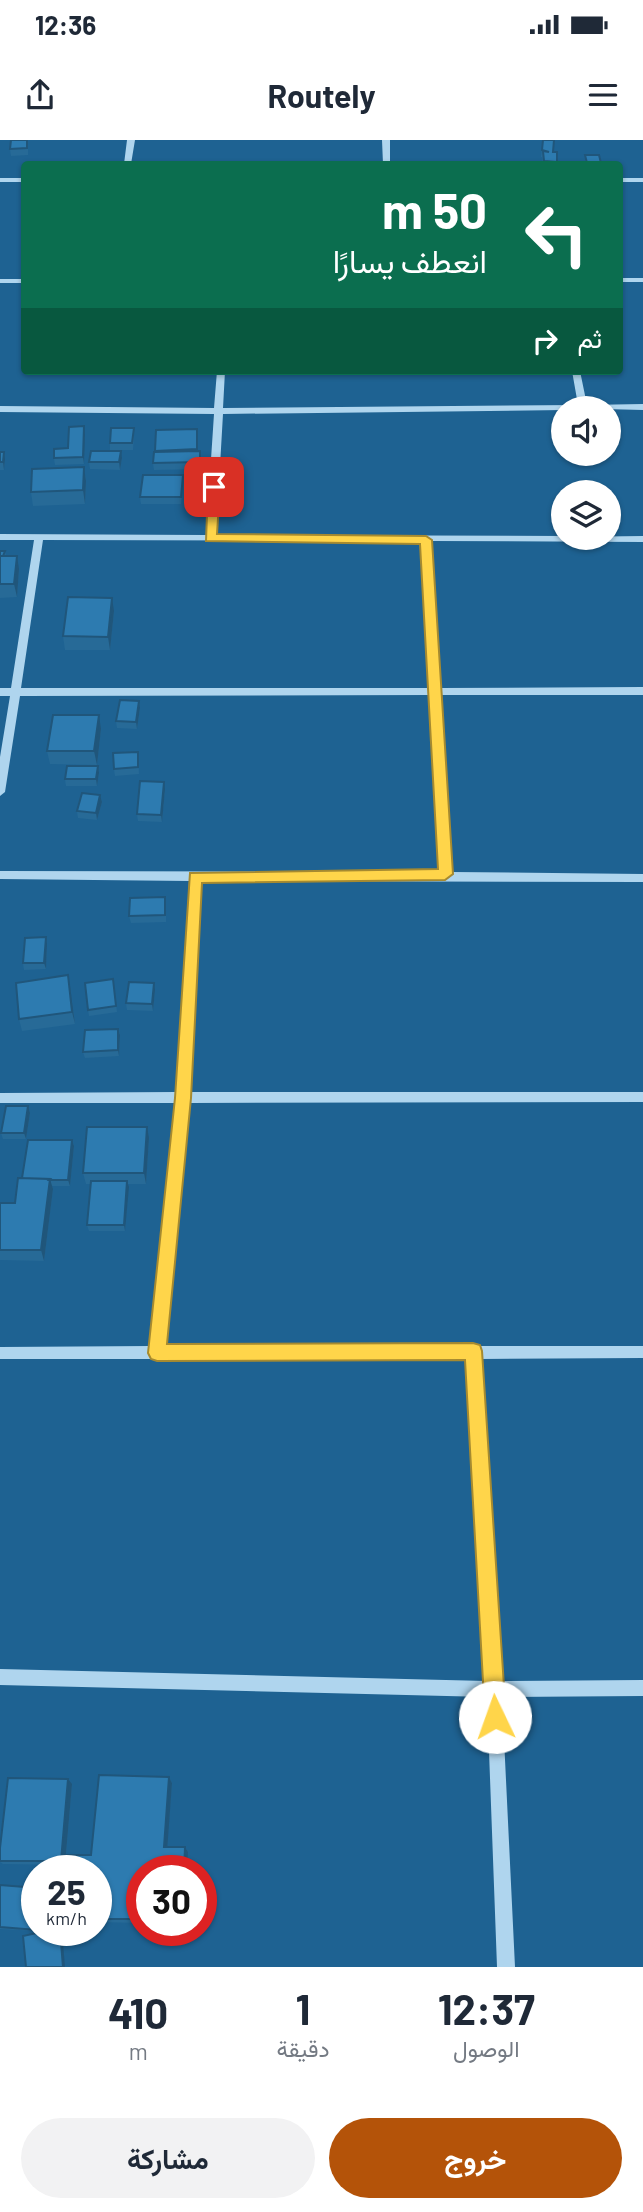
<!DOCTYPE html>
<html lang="ar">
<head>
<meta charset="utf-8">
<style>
	body { margin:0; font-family:Barlow,Vazirmatn,sans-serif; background:#f2f2f3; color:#1f2937; direction:rtl; height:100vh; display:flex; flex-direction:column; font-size:26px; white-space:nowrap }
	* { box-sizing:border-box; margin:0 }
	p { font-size:23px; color:#747a83 }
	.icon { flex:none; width:38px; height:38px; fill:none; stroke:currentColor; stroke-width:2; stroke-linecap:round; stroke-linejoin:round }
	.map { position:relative; height:1827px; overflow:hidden; direction:ltr }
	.sheet { display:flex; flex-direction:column; background:#fff; flex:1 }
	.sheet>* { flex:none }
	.banner { position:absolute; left:21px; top:21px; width:602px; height:214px; border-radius:7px; box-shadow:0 2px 5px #0004; direction:rtl; background:#0b6e4f; color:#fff; overflow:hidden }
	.tools { position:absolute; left:551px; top:256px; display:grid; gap:14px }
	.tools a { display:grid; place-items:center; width:70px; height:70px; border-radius:50%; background:#fff; box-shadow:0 2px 5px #0004; font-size:35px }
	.speed { position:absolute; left:21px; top:1715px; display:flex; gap:14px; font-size:35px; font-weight:700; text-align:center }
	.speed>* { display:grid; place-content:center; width:91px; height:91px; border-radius:50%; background:#fff; box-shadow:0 2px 5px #0004; line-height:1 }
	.speed small { font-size:18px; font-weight:400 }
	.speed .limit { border:10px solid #d22; background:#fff; color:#111 }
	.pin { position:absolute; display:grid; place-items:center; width:60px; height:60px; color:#fff; margin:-30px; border-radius:14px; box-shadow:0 4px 10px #0006 }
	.me { position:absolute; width:77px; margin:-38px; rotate:357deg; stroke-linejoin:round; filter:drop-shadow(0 0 5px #0008) }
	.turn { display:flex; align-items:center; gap:24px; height:147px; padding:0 21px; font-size:32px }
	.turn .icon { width:91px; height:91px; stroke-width:2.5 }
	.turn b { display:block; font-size:49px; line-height:60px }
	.then { display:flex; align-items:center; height:66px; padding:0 21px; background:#0003; gap:14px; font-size:26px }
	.eta { display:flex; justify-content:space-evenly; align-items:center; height:119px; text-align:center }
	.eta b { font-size:42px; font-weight:700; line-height:49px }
	.action { display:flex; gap:14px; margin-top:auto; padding:14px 21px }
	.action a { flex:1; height:80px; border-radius:42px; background:#b45309; color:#fff; font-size:28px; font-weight:700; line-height:80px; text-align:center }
	.action a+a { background:#f2f2f3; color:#1f2937 }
	.status { display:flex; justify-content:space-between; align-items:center; height:49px; padding:0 35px; background:#fff; direction:ltr }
	.status svg { height:19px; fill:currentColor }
	header { display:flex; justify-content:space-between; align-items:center; height:91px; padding:0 21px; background:#fff; font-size:32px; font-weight:700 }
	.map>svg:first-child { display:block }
</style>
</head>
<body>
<div class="status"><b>12:36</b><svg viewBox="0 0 49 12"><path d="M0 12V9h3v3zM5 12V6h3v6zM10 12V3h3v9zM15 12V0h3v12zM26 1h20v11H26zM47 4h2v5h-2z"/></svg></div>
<header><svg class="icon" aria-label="menu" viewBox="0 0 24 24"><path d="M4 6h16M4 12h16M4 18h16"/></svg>Routely<svg class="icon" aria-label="share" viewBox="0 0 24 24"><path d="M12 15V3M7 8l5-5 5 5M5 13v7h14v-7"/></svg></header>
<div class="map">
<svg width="643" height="1827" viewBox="0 0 643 1827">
	<rect width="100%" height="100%" fill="#1e6292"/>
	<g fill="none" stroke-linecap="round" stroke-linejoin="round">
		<path fill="#afd5ee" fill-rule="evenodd" d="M127 0H135L131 24H124Z
			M382 0H390V24H383Z
			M0 38H24V42H0Z
			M620 38H643V42H620Z
			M620 138H643V142H620Z
			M0 139H24V143H0Z
			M217 231H225L223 268 578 265 572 231H580L587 265 643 264V270L564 268V270L223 274 216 395 564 396V397L643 396V402L431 401 440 548 643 547V555H440L451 732 643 734V742L200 741 190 952H643V962L189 963 165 1206H643V1218L480 1219 501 1541 643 1540V1556L502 1557 515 1827H497L487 1557 0 1545V1529L486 1541 467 1219H0V1207L151 1206 176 963H0V953L177 952 189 741 0 739V731L439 732 430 555 20 556 5 652 0 656V617L10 556H0V548H11L34 400H0V394L206 395 214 274 0 272V266L214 268ZM43 400 421 401 429 548H21Z"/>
	</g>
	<path fill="#276a97" d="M543 0 553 12 557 22V24H543L542 17H541Z
		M28 7V15L11 16 10 9Z
		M585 15 601 23V24H585Z
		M85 294 84 324 55 325 54 318 68 308Z
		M134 295 133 310H110V303Z
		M198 297 197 311H200V329L154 330 153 323 155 311Z
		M0 312H4L5 319 4 330H0Z
		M122 318 120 330 90 329 89 322Z
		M84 327 86 341 85 364 33 366 31 352Z
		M183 342 181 364H141L140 357Z
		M0 411H5L6 416 19 429 17 457 0 458Z
		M114 471 110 510H65L63 496Z
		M139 561 140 568 137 589 117 588 116 581Z
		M101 589 97 625 50 624 47 611Z
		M138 612 139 634 115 636 114 629Z
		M98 626 99 633 97 646H66L65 639Z
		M165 649 162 682 138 681 137 674Z
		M100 655 102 662 97 680 78 678 77 671Z
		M166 764V782L131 783 129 776Z
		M46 797 47 804 46 829 24 830 23 823Z
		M68 835 70 847 75 884 22 891 19 879Z
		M113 839 117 872 89 876 88 870Z
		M155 850 153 871 127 870 126 863Z
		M118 889 120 895 119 916 85 918 83 912Z
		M28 966 30 973 26 999H3L1 993Z
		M149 998 146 1044H128L125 1091H89L87 1085 91 1044H86L83 1033Z
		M72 1000 74 1006 70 1046H52L53 1049 44 1121 0 1120V1063H15L22 1038Z
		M169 1637 172 1643 167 1707H185L188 1712 187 1731H142V1783L96 1782V1731L64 1725 3 1724 0 1722V1708L72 1644 66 1715H91Z
		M0 1745 37 1790H39V1791L0 1789Z"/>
	<path fill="#20567b" d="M84 286 85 294 84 324 83 317Z
		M121 311 122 318 120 330 119 322Z
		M4 312 5 319 4 330 3 322Z
		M84 327 86 341 85 364 83 350Z
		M17 416 19 429 17 457 14 444Z
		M112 458 114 471 110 510 108 497Z
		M139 561 140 568 137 589 136 582Z
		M99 575 101 589 97 625 94 611Z
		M98 626 99 633 97 646 96 639Z
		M164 642 165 649 162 682 161 675Z
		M100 655 102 662 97 680 96 673Z
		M46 797 47 804 46 829 44 823Z
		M68 835 70 847 75 884 72 872Z
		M154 843 155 850 153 871 152 864Z
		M118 889 120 895 119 916 118 910Z
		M28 966 30 973 26 999 24 993Z
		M147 987 149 998 146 1044 144 1033Z
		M72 1000 74 1006 70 1046 68 1040Z
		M50 1039 53 1049 44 1121 41 1110Z
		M127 1041 129 1047 125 1091 124 1085Z
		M169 1637 172 1643 167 1712 164 1707Z
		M68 1639 72 1644 65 1725 61 1721Z
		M185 1707 188 1712 187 1731H184Z
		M60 1790H62L65 1827H63Z"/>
	<path fill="#2d7bb0" stroke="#20567b" stroke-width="2" d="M11 0H27V8L10 9Z
		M543 0H554L553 12H557V22L544 21 543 11 549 12 542 10Z
		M585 15H599L601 23H587Z
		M84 286 83 317 54 318V309L68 308 69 287Z
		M111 288H134L132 303H110Z
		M197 289V309L155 311 156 290Z
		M91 311H121L119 322H89Z
		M200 311V322L153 323 154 312Z
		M0 312H4L3 322H0Z
		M84 327 83 350 31 352 32 329Z
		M143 335H183L181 357H140Z
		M0 411H5L3 416H0Z
		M0 416H17L14 444H0Z
		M68 457 112 458 108 497 63 496Z
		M120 560 139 561 136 582 116 581Z
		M53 575H99L94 611H47Z
		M138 612V627L114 629 113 613Z
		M67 626H98L96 639H65Z
		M140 641 164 642 161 675 137 674Z
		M82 653 100 655 96 673 77 671Z
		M165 757V775L129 776 130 758Z
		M46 797 44 823H23L25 798Z
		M68 835 72 872 19 879 16 843Z
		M113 839 116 866 88 870 85 843Z
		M129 842 154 843 152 864 126 863Z
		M118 889V910L83 912 85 890Z
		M6 966H28L24 993H1Z
		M87 987H147L144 1033H83Z
		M28 1000H72L68 1040H49L50 1039 22 1038Z
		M18 1038 50 1039 41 1110H0V1063H15Z
		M91 1041H127L124 1085H87Z
		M99 1635 169 1637 164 1707H185L184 1731H142V1779H96V1731H64L65 1715H91Z
		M8 1638 68 1639 61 1721H0V1708Z
		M0 1745 37 1748V1790L0 1787Z
		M50 1790H60L63 1827H26L23 1796Z"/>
	<path fill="#ffd54a" stroke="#a68a30" stroke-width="2" d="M214 343 220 347 217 394 426 396 432 400 453 734 445 740 202 743 191 958 167 1204 473 1203 480 1205 482 1211 506 1577 503 1584 495 1587 488 1584 485 1577 465 1220 157 1221 151 1219 148 1213 175 958 190 733 438 729 420 404 206 401 208 347Z"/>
</svg>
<div class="tools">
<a><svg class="icon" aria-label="sound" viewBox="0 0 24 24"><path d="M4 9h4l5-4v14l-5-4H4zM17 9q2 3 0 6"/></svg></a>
<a><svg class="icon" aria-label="layers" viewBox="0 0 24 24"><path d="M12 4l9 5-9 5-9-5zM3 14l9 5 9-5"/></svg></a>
</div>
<div class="speed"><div>25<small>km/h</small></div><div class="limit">30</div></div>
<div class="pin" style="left:214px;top:347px;background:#d93025"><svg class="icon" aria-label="arrive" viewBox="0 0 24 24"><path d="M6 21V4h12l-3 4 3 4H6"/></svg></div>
<svg class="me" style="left:495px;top:1577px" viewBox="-20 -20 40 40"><circle r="19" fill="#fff"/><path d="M0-13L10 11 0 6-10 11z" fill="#ffd54a"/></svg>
<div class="banner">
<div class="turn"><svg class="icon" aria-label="left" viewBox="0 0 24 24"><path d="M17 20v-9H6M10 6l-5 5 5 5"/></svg><div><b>50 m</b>انعطف يسارًا</div></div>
<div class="then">ثم<svg class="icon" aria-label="right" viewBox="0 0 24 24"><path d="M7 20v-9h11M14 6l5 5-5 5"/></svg></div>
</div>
</div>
<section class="sheet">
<div class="eta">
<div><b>12:37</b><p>الوصول</p></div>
<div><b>1</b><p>دقيقة</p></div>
<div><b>410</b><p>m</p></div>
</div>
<div class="action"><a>خروج</a><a>مشاركة</a></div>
</section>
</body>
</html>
